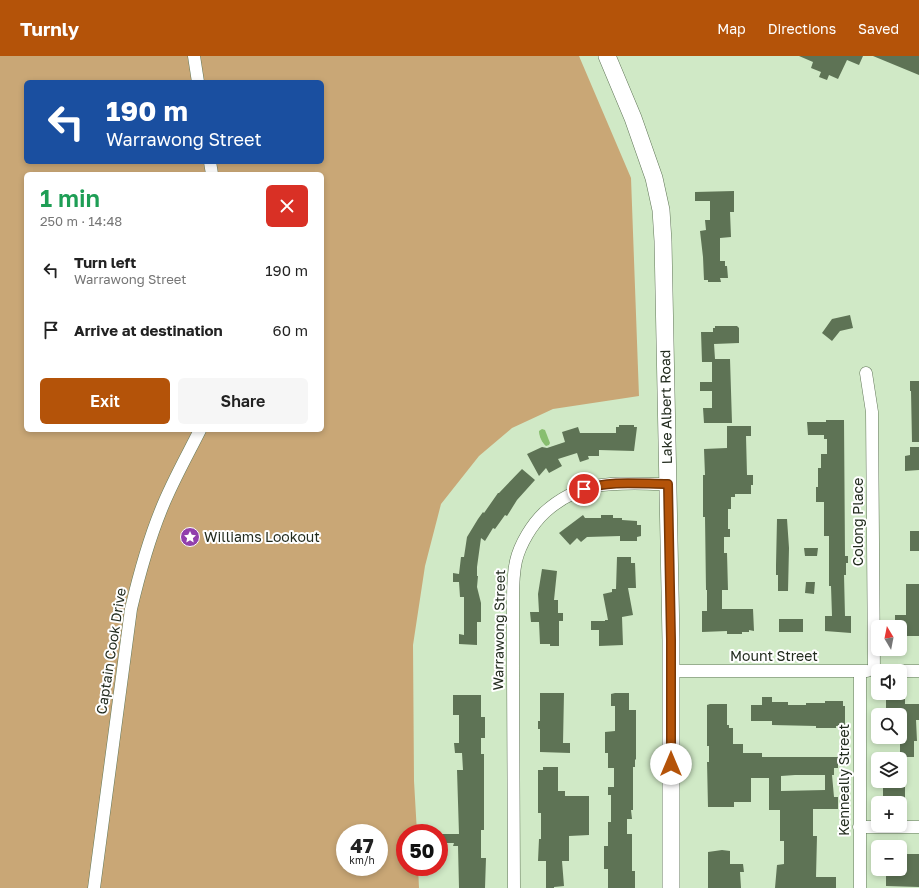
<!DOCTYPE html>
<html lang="en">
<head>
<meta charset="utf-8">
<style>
	body { margin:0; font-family:"Golos Text",sans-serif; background:#f6f6f6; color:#222; height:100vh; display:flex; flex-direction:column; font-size:15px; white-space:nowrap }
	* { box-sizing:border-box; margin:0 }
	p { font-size:13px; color:#767676 }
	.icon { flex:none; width:22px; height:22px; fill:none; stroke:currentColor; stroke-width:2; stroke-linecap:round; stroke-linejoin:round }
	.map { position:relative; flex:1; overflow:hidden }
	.sheet { position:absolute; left:24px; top:116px; width:300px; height:260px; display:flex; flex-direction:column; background:#fff; border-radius:6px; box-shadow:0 2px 6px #0003 }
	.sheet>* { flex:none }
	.hud { position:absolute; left:24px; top:24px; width:300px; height:84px; border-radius:6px; box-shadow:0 2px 6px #0003; background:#1a4fa0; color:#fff; overflow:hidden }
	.needle { width:26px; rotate:350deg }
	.fabs { position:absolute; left:871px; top:564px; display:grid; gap:8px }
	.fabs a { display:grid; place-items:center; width:36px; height:36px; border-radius:6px; background:#fff; box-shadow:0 2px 6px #0003; font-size:20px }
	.speed { position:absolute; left:336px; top:768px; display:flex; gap:8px; font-size:20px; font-weight:700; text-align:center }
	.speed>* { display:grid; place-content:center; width:52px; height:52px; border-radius:50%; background:#fff; box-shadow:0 2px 6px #0003; line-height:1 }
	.speed small { font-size:10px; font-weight:400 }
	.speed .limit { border:6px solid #d22; background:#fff; color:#111 }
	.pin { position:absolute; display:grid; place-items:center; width:34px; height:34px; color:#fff; margin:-17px; border:2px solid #fff; border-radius:50%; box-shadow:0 1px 4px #0007 }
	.me { position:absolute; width:44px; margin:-22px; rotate:0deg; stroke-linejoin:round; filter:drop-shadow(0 0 3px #0008) }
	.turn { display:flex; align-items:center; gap:14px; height:84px; padding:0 16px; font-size:18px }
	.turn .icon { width:52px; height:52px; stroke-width:2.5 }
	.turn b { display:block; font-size:28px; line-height:34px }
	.round { display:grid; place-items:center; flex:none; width:42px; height:42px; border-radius:6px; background:#f6f6f6 }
	.overview { display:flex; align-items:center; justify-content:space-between; height:68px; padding:0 16px }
	h1 { font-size:24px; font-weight:600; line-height:30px; color:#1e9e55 }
	.button { display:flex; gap:8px; margin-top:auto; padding:8px 16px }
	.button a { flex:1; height:46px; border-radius:6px; background:#b45309; color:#fff; font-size:16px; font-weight:600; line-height:46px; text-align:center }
	.button a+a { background:#f6f6f6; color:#222 }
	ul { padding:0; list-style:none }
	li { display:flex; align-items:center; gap:12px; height:60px; padding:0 16px }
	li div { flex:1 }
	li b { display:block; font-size:15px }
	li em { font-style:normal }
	header { display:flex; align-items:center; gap:24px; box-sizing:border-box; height:56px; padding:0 20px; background:#b45309; color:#fff }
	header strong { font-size:19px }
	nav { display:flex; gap:22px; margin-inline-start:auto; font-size:14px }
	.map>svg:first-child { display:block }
</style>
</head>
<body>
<header>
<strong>Turnly</strong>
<nav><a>Map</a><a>Directions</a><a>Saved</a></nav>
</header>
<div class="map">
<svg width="919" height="832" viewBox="0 0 919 832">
	<rect width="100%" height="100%" fill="#d0e9c6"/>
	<path fill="#c9a776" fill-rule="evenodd" d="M0 0H579L631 122 639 340 553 353 512 372 479 400 441 448 425 510 413 589 414 725 417 777H405V811H418L419 832H0ZM26 26H322V106H26ZM26 118H322V374H26ZM345 777H379V811H345Z"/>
	<path fill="#88be6f" d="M542 373 545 374 550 387 549 389 546 390C542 387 539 380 539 375Z"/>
	<path fill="#5e7355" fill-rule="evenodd" d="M799 0H863L859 9 847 4 838 23 829 19 827 24 819 21 821 16 811 12 813 6Z
		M873 0H919V19Z
		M734 135V156H730L731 181 720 182V205H725V210H727L728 222H720L721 226H708V224H704L703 201 700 175 706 174 705 164H710V145H695V136Z
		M850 259 853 272 840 275 832 285 822 277 832 263Z
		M715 270H737L739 272V287L714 288 715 303H730L732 367H704L703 352H712V335H700V326H712V306H702L701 276H713V272H715Z
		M910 325H919V386H912L911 335H910Z
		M826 364H844L845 500H848V507H846V519H844L845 560H851V577L825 575V560H832L831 530H829V480H824V446H816V431H818V412H821V398H827V383H824V379H808L807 366H826Z
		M619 369H634V371H637L634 395 599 394V400H588L589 403 580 406 577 397 558 403 562 410 549 417 546 412 539 420 527 398 542 391 547 392 565 386 562 376 578 371 580 377H616V371H619Z
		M727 370H751V380H746L747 419H753V429H751V438H735V441H731V453H728V473H730V481H724V497H727L728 534H722V553H753L754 575 749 574V576H742V578H727V575L702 576V555H707V534H706L705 461H703V419H705L704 393 727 392Z
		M910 391H919V414L905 415V400L910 399Z
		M522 413 535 424 517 444 507 460 505 459 495 473 493 472 485 485 481 482 477 511V520H478L477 531 481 547V566H477V589L459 588V578L464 579V541H460L459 526H453V517L459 518 461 501H464L467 481 478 463 483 456 484 457 498 437H499Z
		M583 459 585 462H601V459H613V462H622V464L637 465V469H641V480L637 481V485H620V480L587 481 581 486 577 482 570 489 559 477Z
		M777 463H787L789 492 788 535H778V519H776V509Z
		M910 475H919V495H910Z
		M804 492H818L817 500H805Z
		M617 501H631V507H635L636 532H628L633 559 622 561 623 589 599 590V574H591V565H605V564H608L603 538 612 536V533H616Z
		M542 513 557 515 554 544H558V557H563V565H559V590H550V588H540L539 566H531L530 556H539L538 538Z
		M806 526H815L814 538 805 537Z
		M906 528H919V580H904V573H900V571H897V569L895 568V559H906Z
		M779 563H803V576H779Z
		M540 637H564L563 687H570V697L540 696V673H538V665H540Z
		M615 637H629V654H636V703L635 704V711H633V754H631L632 763H627V778H632V815H635V832H608V813H604V790H608V766H611V739H608V731H614V712H608V697H605V676L615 675V650H611V638Z
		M453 639H481V661H485V682H481V698H484V774H481V802H486L485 832H459L458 790H453L454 787H439V778H459L457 714H463L462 697H455L454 687H459V659H453Z
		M762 641H772V646H788V649H806V647H825V645H843V650H845V670H836V672H816V670L772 669V665H751V649H762Z
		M886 643H905V648H919V664H916L917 685H914V701H900V659H886Z
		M710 648H727V669H729V672H733V688H743V697H762V701H838V712H834V719H832L834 741H838V753H813V780H817L816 821H836V832H775L777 809 784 808V785H780V754H769V722H751V746H734V751H708L707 706H709V690H707V649ZM795 719H825V734L781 735V720Z
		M543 711H558V735H565V740H589V779L569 780V805H562L564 830 554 831V832H546V805H538L539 783H541V757H538V714H543Z
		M883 725H905V746H894V743L883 742Z
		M722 794 730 795V808H743L744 816H740L741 832H708V796Z
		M900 798H919V831L886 830V813H900Z"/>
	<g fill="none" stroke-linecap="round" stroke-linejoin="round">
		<defs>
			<path id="minor" d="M194 0 198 26
				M210 106 212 118
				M866 317 872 356 874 615
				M670 615H867
				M890 615H919
				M859 771H919
				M94 832 131 553C139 519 148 486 161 454 172 426 187 400 200 374
				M514 832C514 759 513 687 513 614 513 591 513 568 513 544 513 532 513 518 516 505 520 488 532 468 545 456 584 421 620 428 668 428
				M860 832V616"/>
			<path id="secondary" d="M607 0 633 62 654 122 661 154 663 185 671 584V832"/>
		</defs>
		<use href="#minor" stroke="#617658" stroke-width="13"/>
		<use href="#secondary" stroke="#617658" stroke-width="18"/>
		<use href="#minor" stroke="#fff" stroke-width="12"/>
		<use href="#secondary" stroke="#fff" stroke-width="17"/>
	</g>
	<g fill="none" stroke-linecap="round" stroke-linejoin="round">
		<defs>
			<path id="route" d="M584 433C611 424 641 428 668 428L671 584V708"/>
		</defs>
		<use href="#route" stroke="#753606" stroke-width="10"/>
		<use href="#route" stroke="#b45309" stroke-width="7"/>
	</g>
	<defs>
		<symbol id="sight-disc" viewBox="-11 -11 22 22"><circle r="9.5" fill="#913fad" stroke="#fff"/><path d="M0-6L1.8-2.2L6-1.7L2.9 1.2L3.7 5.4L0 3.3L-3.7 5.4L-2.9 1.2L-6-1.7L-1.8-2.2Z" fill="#fff"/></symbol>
	</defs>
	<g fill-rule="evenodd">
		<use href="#sight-disc" x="179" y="470" width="22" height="22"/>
	</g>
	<g text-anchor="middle" stroke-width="4" stroke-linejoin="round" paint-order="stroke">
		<g font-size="14" fill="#232c1f" stroke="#fff">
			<text transform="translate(666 351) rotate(-91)" y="5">Lake Albert Road</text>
			<text transform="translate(858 466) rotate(-90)" y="5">Colong Place</text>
			<text transform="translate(499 574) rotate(-89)" y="5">Warrawong Street</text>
			<text transform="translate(111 595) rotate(-81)" y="5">Captain Cook Drive</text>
			<text x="774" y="605">Mount Street</text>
			<text transform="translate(844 724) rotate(-90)" y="5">Kenneally Street</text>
		</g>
		<g font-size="14" fill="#232c1f" stroke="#fff" text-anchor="start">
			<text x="204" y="486">Williams Lookout</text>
		</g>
	</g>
</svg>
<div class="fabs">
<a><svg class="needle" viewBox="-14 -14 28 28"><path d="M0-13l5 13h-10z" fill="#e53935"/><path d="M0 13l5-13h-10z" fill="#767676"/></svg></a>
<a><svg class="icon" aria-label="sound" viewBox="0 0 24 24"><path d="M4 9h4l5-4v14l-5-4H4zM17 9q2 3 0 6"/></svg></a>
<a><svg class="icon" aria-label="search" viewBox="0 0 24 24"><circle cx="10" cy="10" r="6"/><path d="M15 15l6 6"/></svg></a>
<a><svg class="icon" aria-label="layers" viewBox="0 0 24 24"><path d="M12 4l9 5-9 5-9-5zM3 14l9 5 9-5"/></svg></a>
<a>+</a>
<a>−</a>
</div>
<div class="speed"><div>47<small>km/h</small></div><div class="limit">50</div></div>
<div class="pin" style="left:584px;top:433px;background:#d93025"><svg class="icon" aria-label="arrive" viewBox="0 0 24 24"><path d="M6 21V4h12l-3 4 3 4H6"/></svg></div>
<svg class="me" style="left:671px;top:708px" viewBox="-20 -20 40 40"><circle r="19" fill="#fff"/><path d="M0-13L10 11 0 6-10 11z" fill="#b45309"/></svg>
<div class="hud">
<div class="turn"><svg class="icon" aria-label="left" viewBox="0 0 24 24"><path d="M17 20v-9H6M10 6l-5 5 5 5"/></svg><div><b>190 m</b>Warrawong Street</div></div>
</div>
<section class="sheet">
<div class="overview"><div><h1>1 min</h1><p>250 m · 14:48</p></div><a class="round" style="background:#d93025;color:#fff"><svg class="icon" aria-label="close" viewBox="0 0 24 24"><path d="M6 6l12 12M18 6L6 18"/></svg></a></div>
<ul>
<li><svg class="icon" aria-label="left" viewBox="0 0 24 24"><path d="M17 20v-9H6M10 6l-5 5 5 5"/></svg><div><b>Turn left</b><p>Warrawong Street</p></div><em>190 m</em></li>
<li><svg class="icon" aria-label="arrive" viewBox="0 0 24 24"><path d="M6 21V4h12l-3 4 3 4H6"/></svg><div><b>Arrive at destination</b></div><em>60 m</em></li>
</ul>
<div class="button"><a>Exit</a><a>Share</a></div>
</section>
</div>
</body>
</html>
